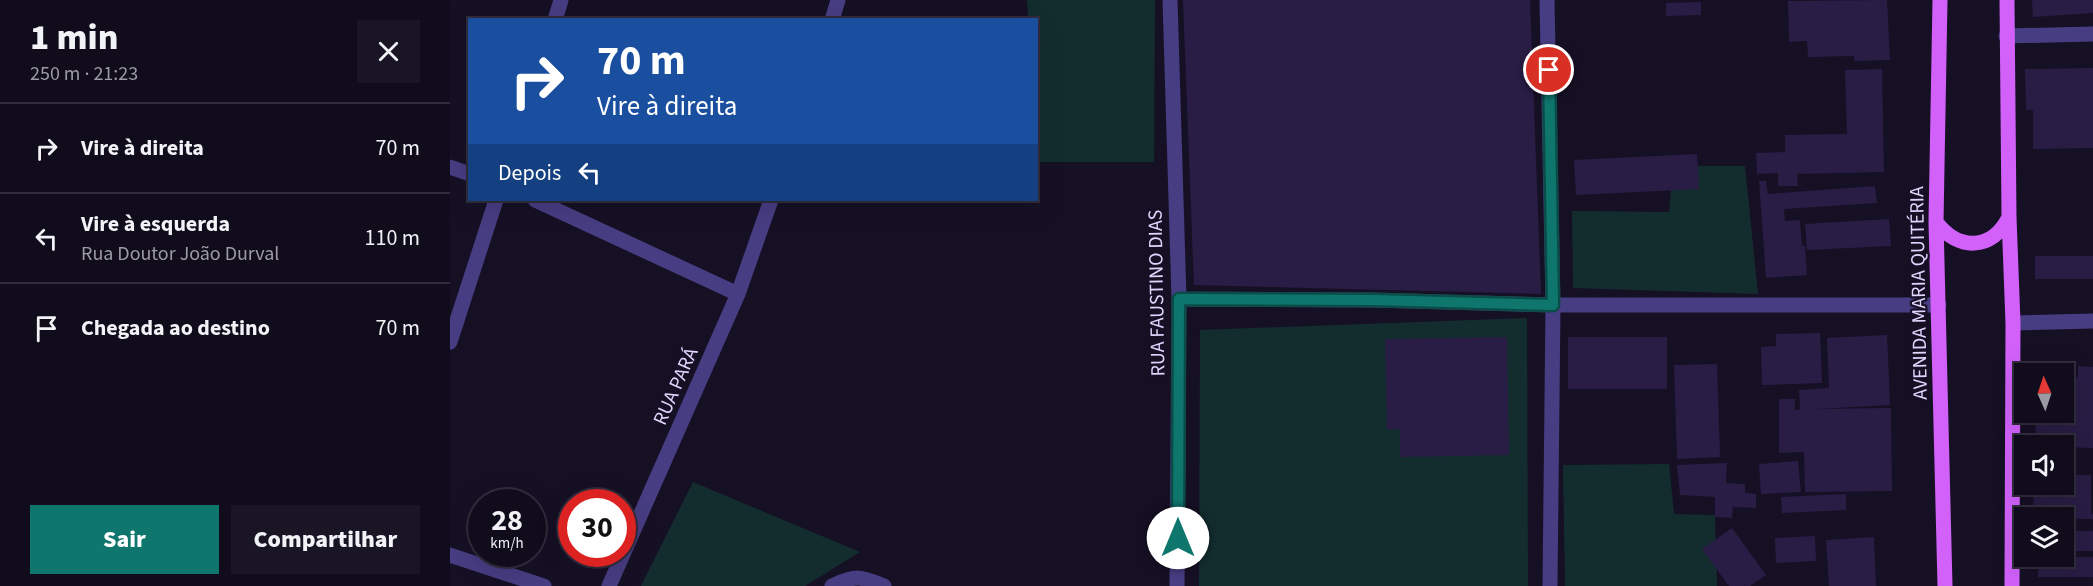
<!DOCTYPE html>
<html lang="pt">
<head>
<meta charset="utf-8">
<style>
	body { margin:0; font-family:"Source Sans 3",sans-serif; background:#191525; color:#f1f3f6; height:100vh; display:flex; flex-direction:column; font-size:22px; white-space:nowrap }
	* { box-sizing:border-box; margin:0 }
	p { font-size:20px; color:#9c9ba3 }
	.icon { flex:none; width:33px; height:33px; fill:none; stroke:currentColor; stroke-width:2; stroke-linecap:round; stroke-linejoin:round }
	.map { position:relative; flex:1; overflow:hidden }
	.details { display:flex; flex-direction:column; background:#100c1c; width:450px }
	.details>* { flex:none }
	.guide { position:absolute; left:18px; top:18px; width:570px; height:183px; border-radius:0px; box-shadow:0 6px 24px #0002,0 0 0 2px #302c3b; background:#1a4fa0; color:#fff; overflow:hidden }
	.needle { width:39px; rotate:357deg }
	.fabs { position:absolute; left:1564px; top:363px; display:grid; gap:12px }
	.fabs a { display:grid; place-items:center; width:60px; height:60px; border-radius:0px; background:#100c1c; box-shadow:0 6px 24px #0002,0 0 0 2px #302c3b; font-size:30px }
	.speed { position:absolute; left:18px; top:489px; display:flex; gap:12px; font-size:30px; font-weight:700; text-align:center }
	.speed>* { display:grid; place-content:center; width:78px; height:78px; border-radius:50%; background:#100c1c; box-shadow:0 6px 24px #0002,0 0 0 2px #302c3b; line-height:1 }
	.speed small { font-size:15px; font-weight:400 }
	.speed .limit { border:9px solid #d22; background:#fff; color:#111 }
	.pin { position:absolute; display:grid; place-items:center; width:51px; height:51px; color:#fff; margin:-26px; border:3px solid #fff; border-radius:50%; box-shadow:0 2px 6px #0007 }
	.me { position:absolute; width:66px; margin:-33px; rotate:0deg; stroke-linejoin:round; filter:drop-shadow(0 0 4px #0008) }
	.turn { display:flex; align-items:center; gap:21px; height:126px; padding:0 30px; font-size:27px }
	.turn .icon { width:78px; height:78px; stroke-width:2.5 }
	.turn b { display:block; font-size:42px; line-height:51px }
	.then { display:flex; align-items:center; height:57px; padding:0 30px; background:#0003; gap:12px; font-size:22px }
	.round { display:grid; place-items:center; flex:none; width:63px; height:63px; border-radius:0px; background:#191525 }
	.head { display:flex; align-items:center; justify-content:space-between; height:102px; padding:0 30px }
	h1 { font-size:36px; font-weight:800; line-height:45px }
	.button { display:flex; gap:12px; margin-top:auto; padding:12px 30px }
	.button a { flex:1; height:69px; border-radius:0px; background:#0f766e; color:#fff; font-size:24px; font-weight:800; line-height:69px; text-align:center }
	.button a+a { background:#191525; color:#f1f3f6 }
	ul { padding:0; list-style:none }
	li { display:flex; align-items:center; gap:18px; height:90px; padding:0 30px; border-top:2px solid #302c3b }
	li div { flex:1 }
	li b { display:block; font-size:22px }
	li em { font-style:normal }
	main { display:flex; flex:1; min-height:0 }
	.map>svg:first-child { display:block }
</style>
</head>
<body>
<main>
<section class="details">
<div class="head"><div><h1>1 min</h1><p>250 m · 21:23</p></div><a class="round"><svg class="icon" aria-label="close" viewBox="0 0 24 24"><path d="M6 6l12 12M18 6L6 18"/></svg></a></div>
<ul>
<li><svg class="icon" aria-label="right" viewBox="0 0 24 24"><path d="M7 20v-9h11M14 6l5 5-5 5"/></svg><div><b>Vire à direita</b></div><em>70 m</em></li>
<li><svg class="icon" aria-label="left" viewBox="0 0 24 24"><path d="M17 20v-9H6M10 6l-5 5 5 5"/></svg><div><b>Vire à esquerda</b><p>Rua Doutor João Durval</p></div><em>110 m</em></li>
<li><svg class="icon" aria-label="arrive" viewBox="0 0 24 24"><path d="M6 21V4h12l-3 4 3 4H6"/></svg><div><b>Chegada ao destino</b></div><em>70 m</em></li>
</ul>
<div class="button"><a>Sair</a><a>Compartilhar</a></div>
</section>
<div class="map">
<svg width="1643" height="586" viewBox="0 0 1643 586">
	<rect width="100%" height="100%" fill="#161025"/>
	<path fill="#132d2f" d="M577 0H705L704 162H587L586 20 578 19Z
		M1223 166H1295L1308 294 1123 288 1122 211 1219 212Z
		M1077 318 1078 586H749L750 330Z
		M1219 464 1224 514 1265 515 1267 586H1115L1113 465Z
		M243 482 410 552 355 586H191Z"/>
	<path fill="#291d45" d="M733 0H1080L1091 294 744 285Z
		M1437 0 1440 60 1404 61V56L1358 57 1357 41 1339 42 1338 1Z
		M1582 0H1643V13L1583 17Z
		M1251 2V15L1216 16V3Z
		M1643 68V148L1583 149V110H1576L1575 69Z
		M1432 69 1434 172 1347 174 1348 186H1328V173L1307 174 1306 153 1335 152V135L1397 134 1395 70Z
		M1247 154 1249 189 1126 195 1124 160Z
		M1309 181H1316L1318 194 1425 186 1427 203 1334 209 1335 221 1350 220 1352 246H1355L1357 275 1316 278Z
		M1439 219 1441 246 1357 250 1355 224Z
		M1585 256H1643V279H1585Z
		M1370 333 1372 383 1312 385 1311 347 1326 346V334Z
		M1437 335 1440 405 1365 409 1441 408 1442 491 1355 492 1354 452 1329 453V399H1345V410L1350 409 1349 390 1379 388 1377 338Z
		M1057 337 1059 455 950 457V429H937L935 339Z
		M1118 337H1217V389H1118Z
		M1267 364 1270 457 1227 459 1224 365Z
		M1628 366 1643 367V448L1585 446 1586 412H1614V377H1628Z
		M1348 461 1351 492 1311 494 1309 464Z
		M1277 463 1276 483 1295 484V493L1306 494V508L1283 507 1282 518 1265 517V497L1230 495 1227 465Z
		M1614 475H1641V514H1643V519L1583 518 1584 484H1614Z
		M1396 494V510L1332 513 1331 497Z
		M1282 528 1316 575 1300 586H1279L1252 549Z
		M1614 531H1643V551H1614Z
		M1365 536 1366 561 1326 563 1325 538Z
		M1424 537 1426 586H1379L1376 540Z
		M1588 557H1643V577H1588Z"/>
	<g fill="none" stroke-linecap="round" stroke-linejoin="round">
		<path stroke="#473d82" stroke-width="15" d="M720 0 729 299 727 586
			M1097 0 1103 305 1100 586
			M105 20 111 0
			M382 20 388 0
			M1556 36 1643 34
			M0 167 20 174
			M85 200 288 294
			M729 299 924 300 1103 305H1489
			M1563 323 1643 321
			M0 342 46 200
			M0 555 94 586
			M159 586 288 294 321 200
			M382 586C405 575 411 576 434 586"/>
		<path stroke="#d161f9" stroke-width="15" d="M1490 0 1486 222 1495 586
			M1557 0 1559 217 1563 323 1562 586
			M1486 222C1508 251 1542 251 1559 217"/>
	</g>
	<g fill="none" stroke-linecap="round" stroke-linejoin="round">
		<defs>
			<path id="route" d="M728 538 729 299 924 300 1103 305 1099 70"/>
		</defs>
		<use href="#route" stroke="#0a4d48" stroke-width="15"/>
		<use href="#route" stroke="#0f766e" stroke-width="10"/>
	</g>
	<g text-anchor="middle" stroke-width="4.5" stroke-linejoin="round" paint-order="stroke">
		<g font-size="20" fill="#ded6fd" stroke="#161025">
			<text transform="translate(706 293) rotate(-91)" y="7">RUA FAUSTINO DIAS</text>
			<text transform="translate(1468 293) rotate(-91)" y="7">AVENIDA MARIA QUITÉRIA</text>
			<text transform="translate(225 386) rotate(-66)" y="7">RUA PARÁ</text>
		</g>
	</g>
</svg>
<div class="fabs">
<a><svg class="needle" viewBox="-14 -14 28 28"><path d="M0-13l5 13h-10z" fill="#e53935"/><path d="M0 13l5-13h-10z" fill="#9c9ba3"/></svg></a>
<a><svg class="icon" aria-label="sound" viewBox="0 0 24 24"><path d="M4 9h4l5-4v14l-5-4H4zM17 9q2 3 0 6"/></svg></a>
<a><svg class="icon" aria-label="layers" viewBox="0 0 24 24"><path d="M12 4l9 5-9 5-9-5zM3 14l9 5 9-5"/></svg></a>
</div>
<div class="speed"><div>28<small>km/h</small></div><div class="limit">30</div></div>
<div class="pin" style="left:1099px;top:70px;background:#d93025"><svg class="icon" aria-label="arrive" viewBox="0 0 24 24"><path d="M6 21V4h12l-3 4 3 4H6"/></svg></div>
<svg class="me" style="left:728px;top:538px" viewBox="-20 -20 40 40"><circle r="19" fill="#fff"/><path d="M0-13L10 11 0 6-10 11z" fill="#0f766e"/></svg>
<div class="guide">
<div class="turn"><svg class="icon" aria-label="right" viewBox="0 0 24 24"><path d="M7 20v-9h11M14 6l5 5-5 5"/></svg><div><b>70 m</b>Vire à direita</div></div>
<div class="then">Depois<svg class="icon" aria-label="left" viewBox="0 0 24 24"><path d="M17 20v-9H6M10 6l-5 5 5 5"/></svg></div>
</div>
</div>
</main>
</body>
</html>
